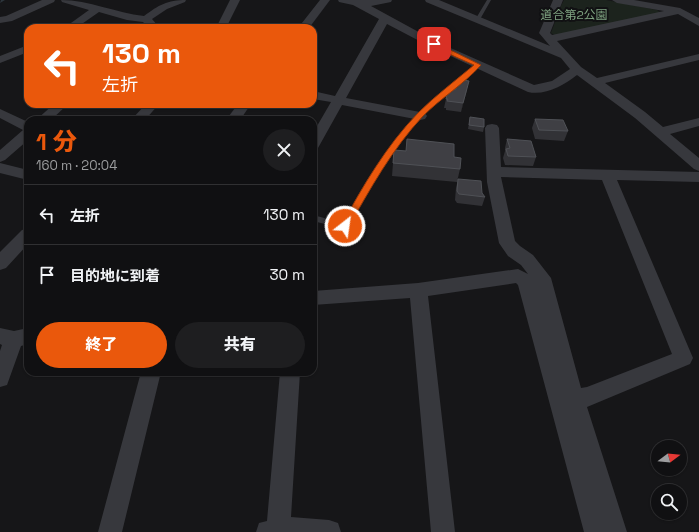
<!DOCTYPE html>
<html lang="ja">
<head>
<meta charset="utf-8">
<style>
	body { margin:0; font-family:"Space Grotesk","Noto Sans JP",sans-serif; background:#1e1e20; color:#f1f3f6; height:100vh; display:flex; flex-direction:column; font-size:15px; white-space:nowrap }
	* { box-sizing:border-box; margin:0 }
	p { font-size:13px; color:#9c9d9f }
	.icon { flex:none; width:22px; height:22px; fill:none; stroke:currentColor; stroke-width:2; stroke-linecap:round; stroke-linejoin:round }
	.map { position:relative; flex:1; overflow:hidden }
	.drawer { position:absolute; left:24px; top:116px; width:293px; height:260px; display:flex; flex-direction:column; background:#101012; border-radius:12px; box-shadow:0 1px 3px #0004,0 0 0 1px #303032 }
	.drawer>* { flex:none }
	.banner { position:absolute; left:24px; top:24px; width:293px; height:84px; border-radius:12px; box-shadow:0 1px 3px #0004,0 0 0 1px #303032; background:#ea580c; color:#fff; overflow:hidden }
	.needle { width:26px; rotate:74deg }
	.controls { position:absolute; left:651px; top:440px; display:grid; gap:8px }
	.controls a { display:grid; place-items:center; width:36px; height:36px; border-radius:50%; background:#101012; box-shadow:0 1px 3px #0004,0 0 0 1px #303032; font-size:20px }
	.pin { position:absolute; display:grid; place-items:center; width:34px; height:34px; color:#fff; margin:-17px; border-radius:8px; box-shadow:0 2px 6px #0006 }
	.me { position:absolute; width:44px; margin:-22px; rotate:30deg; stroke-linejoin:round; filter:drop-shadow(0 0 3px #0008) }
	.turn { display:flex; align-items:center; gap:14px; height:84px; padding:0 12px; font-size:18px }
	.turn .icon { width:52px; height:52px; stroke-width:2.5 }
	.turn b { display:block; font-size:28px; line-height:34px }
	.round { display:grid; place-items:center; flex:none; width:42px; height:42px; border-radius:21px; background:#1e1e20 }
	.head { display:flex; align-items:center; justify-content:space-between; height:68px; padding:0 12px }
	h1 { font-size:24px; font-weight:800; line-height:30px; color:#ea580c }
	.button { display:flex; gap:8px; margin-top:auto; padding:8px 12px }
	.button a { flex:1; height:46px; border-radius:24px; background:#ea580c; color:#fff; font-size:16px; font-weight:800; line-height:46px; text-align:center }
	.button a+a { background:#1e1e20; color:#f1f3f6 }
	ul { padding:0; list-style:none }
	li { display:flex; align-items:center; gap:12px; height:60px; padding:0 12px; border-top:1px solid #303032 }
	li div { flex:1 }
	li b { display:block; font-size:15px }
	li em { font-style:normal }
	.map>svg:first-child { display:block }
</style>
</head>
<body>
<div class="map">
<svg width="699" height="532" viewBox="0 0 699 532">
	<rect width="100%" height="100%" fill="#161618"/>
	<path fill="#1c231d" d="M564 0H606L657 10 661 13 555 35 551 33 561 6Z"/>
	<g fill="none" stroke-linecap="round" stroke-linejoin="round">
		<path fill="#2c353c" fill-rule="evenodd" d="M1 0H5L0 3Z"/>
		<path fill="#37383d" fill-rule="evenodd" d="M487 0H491L479 21H475V20Z
			M476 64 481 65C464 84 441 97 423 116 391 149 370 188 348 228L345 229 313 221V215L343 223 369 177 395 141 419 113Z"/>
		<path fill="#37383d" fill-rule="evenodd" d="M42 0H55L54 2 12 21 0 23V17L6 16Z
			M61 0C89 0 116 13 144 16 159 5 167 0 186 0L185 2 167 9 152 19 158 26 157 28H146L147 26 143 22 127 20 99 12 76 28H64L89 10 62 2Z
			M230 0H240L226 28H216Z
			M320 0H330L309 28H298Z
			M338 0H392L391 2 371 6 437 42 534 85 552 81 570 69 561 58 426 2 425 0H439L550 46 539 33 553 0H563L550 33 552 35 664 11 617 3 612 0H634L680 8 699 18V26L678 14 557 41 581 67 597 78 699 54V60L605 83 645 112 663 127 699 118V126L670 134 699 158V171L694 169 635 118 577 75C564 85 545 96 528 92L429 46 387 24 346 98 420 112 425 113 427 116 425 119 420 120 342 105 318 148 313 149V133L331 102 313 99V91L335 96 379 19 353 5 339 2Z
			M28 45V52L0 63V56Z
			M54 104H68L51 120H36Z
			M146 104H159L145 120H131Z
			M238 104H251L240 120H226Z
			M0 109 28 122V140L5 160 0 162V150L23 130 0 118Z
			M492 124 497 125 499 128 501 167 699 172V182L617 180 693 358 690 364 587 407 627 532H584L518 285 516 283 428 296 455 532H431L410 298 313 305V291L418 283 518 269 528 274 521 265 508 256 499 243 487 182 485 128 487 125ZM501 177 602 180 672 354 587 387 581 388 551 278 533 255 520 246 515 241Z
			M0 163 28 170V180L0 173Z
			M28 228V244L6 268 0 270V252L22 230Z
			M0 328 14 331 28 328V344L21 346 7 385 0 387V351L2 345 0 344Z
			M141 372H161L122 532H98Z
			M280 372H300L291 517 329 520 338 523 341 532H256L259 523 267 521Z"/>
	</g>
	<path fill="#323236" d="M467 90 461 112 446 110V108H444L446 99Z
		M470 117 484 127 483 132 468 129Z
		M535 119 568 131 564 141 535 139 532 128Z
		M407 139 454 157 460 169 457 182 392 176 394 150 406 151Z
		M507 139 536 157 533 166 505 165 503 158 505 151V148Z
		M458 179 482 193 485 197 482 206 457 203 455 200 456 188Z"/>
	<path fill="#212124" d="M469 81 467 90 461 112 463 103Z"/>
	<path fill="#3f3f44" stroke="#4f5156" d="M458 79 469 81 463 103 447 101 448 99H446L448 90 456 89Z
		M470 117 484 119V127L469 125Z
		M535 119 563 120 568 131 539 130Z
		M407 139 454 144V157L461 158 460 169 393 163 394 150 406 151Z
		M507 139 531 141 536 157 508 156 506 149 510 148Z
		M458 179 481 181 482 193 485 197 459 194 457 191Z"/>
	<path fill="#ea580c" stroke="#983908" d="M431 43H436L481 65C464 84 441 98 423 116 392 149 370 189 348 228H342L341 226C363 186 386 146 418 113 435 96 455 81 474 65L431 46Z"/>
	<g text-anchor="middle" stroke-width="4" stroke-linejoin="round" paint-order="stroke">
		<g font-size="12" fill="#7fa381" stroke="#111113">
			<text x="574" y="19">道合第2公園</text>
		</g>
	</g>
</svg>
<div class="controls">
<a><svg class="needle" viewBox="-14 -14 28 28"><path d="M0-13l5 13h-10z" fill="#e53935"/><path d="M0 13l5-13h-10z" fill="#9c9d9f"/></svg></a>
<a><svg class="icon" aria-label="search" viewBox="0 0 24 24"><circle cx="10" cy="10" r="6"/><path d="M15 15l6 6"/></svg></a>
</div>
<div class="pin" style="left:434px;top:44px;background:#d93025"><svg class="icon" aria-label="arrive" viewBox="0 0 24 24"><path d="M6 21V4h12l-3 4 3 4H6"/></svg></div>
<svg class="me" style="left:345px;top:226px" viewBox="-20 -20 40 40"><circle r="17" fill="#ea580c" stroke="#fff" stroke-width="3"/><path d="M0-11L8 9 0 5-8 9z" fill="#fff"/></svg>
<div class="banner">
<div class="turn"><svg class="icon" aria-label="left" viewBox="0 0 24 24"><path d="M17 20v-9H6M10 6l-5 5 5 5"/></svg><div><b>130 m</b>左折</div></div>
</div>
<section class="drawer">
<div class="head"><div><h1>1 分</h1><p>160 m · 20:04</p></div><a class="round"><svg class="icon" aria-label="close" viewBox="0 0 24 24"><path d="M6 6l12 12M18 6L6 18"/></svg></a></div>
<ul>
<li><svg class="icon" aria-label="left" viewBox="0 0 24 24"><path d="M17 20v-9H6M10 6l-5 5 5 5"/></svg><div><b>左折</b></div><em>130 m</em></li>
<li><svg class="icon" aria-label="arrive" viewBox="0 0 24 24"><path d="M6 21V4h12l-3 4 3 4H6"/></svg><div><b>目的地に到着</b></div><em>30 m</em></li>
</ul>
<div class="button"><a>終了</a><a>共有</a></div>
</section>
</div>
</body>
</html>
